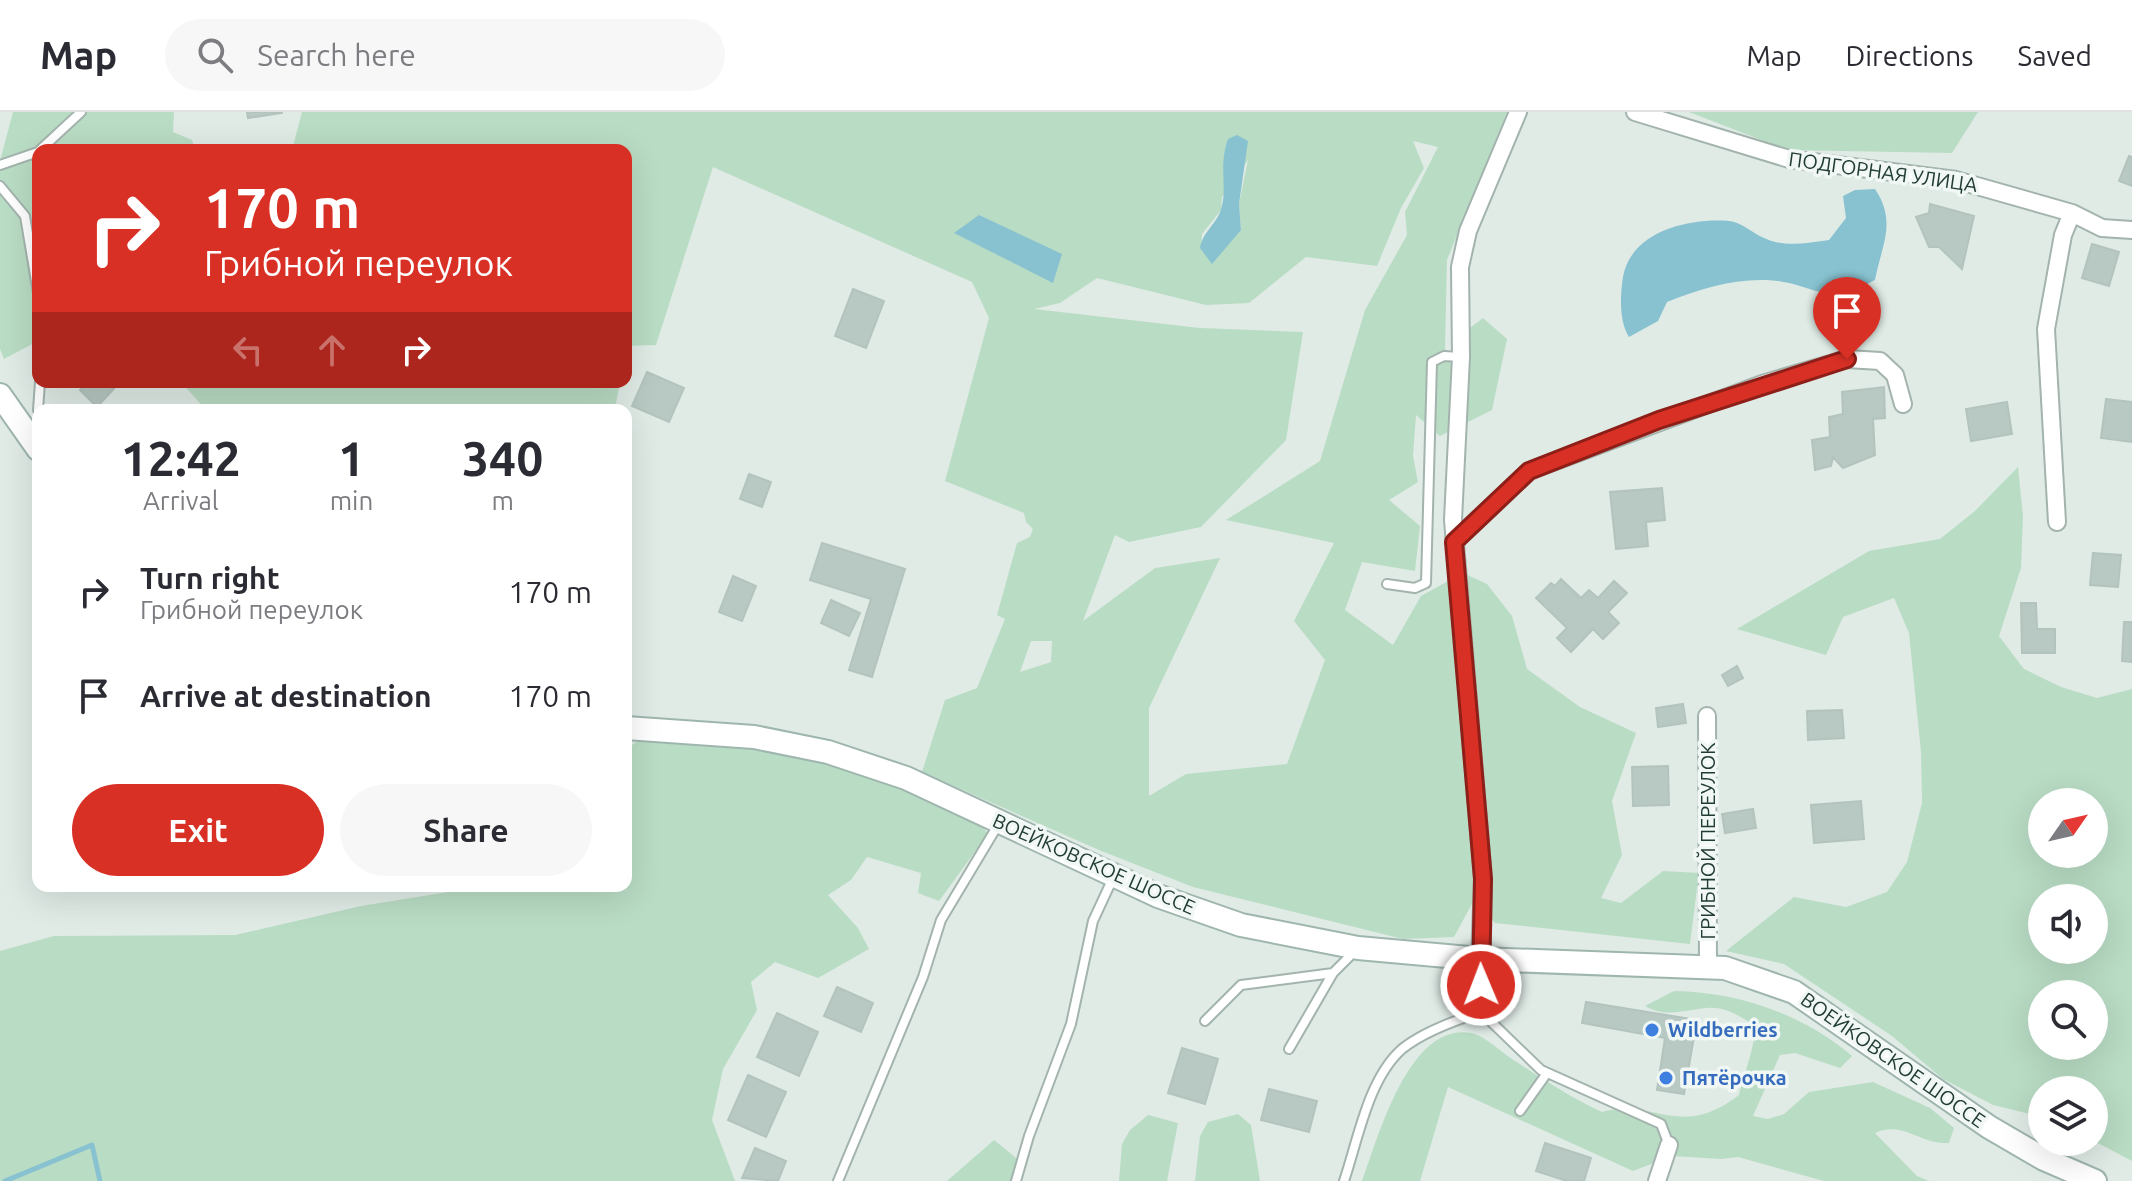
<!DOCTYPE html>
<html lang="en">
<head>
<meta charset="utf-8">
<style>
	body { margin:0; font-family:Ubuntu,sans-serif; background:#f7f7f7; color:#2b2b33; height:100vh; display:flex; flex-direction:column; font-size:30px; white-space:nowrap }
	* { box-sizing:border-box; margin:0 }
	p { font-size:26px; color:#7c7c81 }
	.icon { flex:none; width:44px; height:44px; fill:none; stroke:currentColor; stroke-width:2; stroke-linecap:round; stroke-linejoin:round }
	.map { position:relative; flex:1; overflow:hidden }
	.side { position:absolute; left:32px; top:292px; width:600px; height:488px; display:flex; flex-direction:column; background:#fff; border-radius:16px; box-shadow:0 8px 32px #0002 }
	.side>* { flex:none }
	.banner { position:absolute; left:32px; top:32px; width:600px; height:244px; border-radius:16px; box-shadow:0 8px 32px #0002; background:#d93025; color:#fff; overflow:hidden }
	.needle { width:52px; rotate:56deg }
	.controls { position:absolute; left:2028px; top:676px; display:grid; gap:16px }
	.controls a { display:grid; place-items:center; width:80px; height:80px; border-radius:50%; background:#fff; box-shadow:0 8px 32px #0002; font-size:40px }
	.pin { position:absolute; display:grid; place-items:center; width:68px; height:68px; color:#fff; margin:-82px -34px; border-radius:50% 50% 50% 0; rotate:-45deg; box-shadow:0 0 8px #0007 }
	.pin .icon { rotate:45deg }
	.me { position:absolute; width:88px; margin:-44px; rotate:359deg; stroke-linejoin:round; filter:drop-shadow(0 0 6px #0008) }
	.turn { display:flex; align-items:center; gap:28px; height:168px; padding:0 40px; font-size:36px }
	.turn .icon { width:104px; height:104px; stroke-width:2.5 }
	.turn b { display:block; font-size:56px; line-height:68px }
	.lanes { display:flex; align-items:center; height:76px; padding:0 40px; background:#0003; justify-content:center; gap:40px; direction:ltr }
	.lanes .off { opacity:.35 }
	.eta { display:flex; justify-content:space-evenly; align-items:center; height:136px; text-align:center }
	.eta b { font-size:48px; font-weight:700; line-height:56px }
	.cta { display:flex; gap:16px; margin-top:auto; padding:16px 40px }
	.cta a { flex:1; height:92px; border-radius:48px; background:#d93025; color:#fff; font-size:32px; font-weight:700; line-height:92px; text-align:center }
	.cta a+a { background:#f7f7f7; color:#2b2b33 }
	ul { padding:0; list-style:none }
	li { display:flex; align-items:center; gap:24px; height:104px; padding:0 40px }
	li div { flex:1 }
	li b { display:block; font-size:30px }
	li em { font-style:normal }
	header { display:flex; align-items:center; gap:48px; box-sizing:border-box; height:112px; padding:0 40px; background:#fff; border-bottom:2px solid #e1e1e2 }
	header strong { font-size:38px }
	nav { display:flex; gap:44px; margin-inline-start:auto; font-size:28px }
	.search { width:560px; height:72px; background:#f7f7f7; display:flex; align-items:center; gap:20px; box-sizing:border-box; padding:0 28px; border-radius:44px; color:#7c7c81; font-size:30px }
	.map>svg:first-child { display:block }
</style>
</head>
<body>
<header>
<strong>Map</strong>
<div class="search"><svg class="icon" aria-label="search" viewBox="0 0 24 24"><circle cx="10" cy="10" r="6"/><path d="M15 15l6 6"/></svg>Search here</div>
<nav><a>Map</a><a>Directions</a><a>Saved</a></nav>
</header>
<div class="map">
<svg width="2132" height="1069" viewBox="0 0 2132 1069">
	<rect width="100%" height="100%" fill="#e0ebe6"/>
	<path fill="#b9dcc4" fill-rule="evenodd" d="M13 0H174L173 20 192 28 195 38H38V229L4 247 0 237V49Z
		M302 0H1507L1447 148 1445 236 1451 250 1454 228 1483 206 1507 227 1492 298 1440 324 1416 303 1413 344 1418 370 1389 388 1420 414 1415 459 1362 450 1345 498 1393 533 1421 484 1463 461 1487 472 1512 504 1527 557 1580 595 1636 621 1612 689 1622 743 1601 786 1621 791 1663 759 1699 761 1690 832 1495 811 1474 788 1454 825 1403 827 1193 775 1099 738 922 660 945 588 977 576 1005 507 997 503 1017 431 1030 425 1033 417 1026 410 1024 401 945 369 989 206 972 170 713 55 656 233 626 234V38H292ZM1413 29 1438 35 1405 100 1407 123 1365 198 1320 349 1226 408 1334 431 1294 509 1325 548 1287 652 1186 662 1149 684V596L1220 446 1155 456 1083 509 1115 423 1129 430 1201 415 1286 328 1303 220 1200 216 1034 197 1060 191 1097 166 1206 193 1249 191 1306 145 1377 154 1401 96 1424 56ZM1248 48 1239 92 1241 118 1201 136 1202 122 1221 98 1222 85ZM1031 529H1052L1051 550 1020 560Z
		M1689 0H1978L1952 41 1787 38Z
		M181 270H620L615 297 602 298H206Z
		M2018 355 2023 404 2021 456 1999 524 2024 557 2061 575 2097 586 2132 577V1049L2094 1029V978H2042V1005L1993 993 1943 967 1892 924 1784 852 1726 839 1794 785 1846 795 1887 780 1907 750 1922 691 1921 640 1909 521 1894 486 1843 505 1826 543 1737 517 1869 439 1940 427 1975 399ZM2042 690H2094V742H2042ZM2042 786H2094V838H2042ZM2042 882H2094V934H2042Z
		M641 627 739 632 869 659 979 710 988 722 939 789 918 781 921 761 867 745 851 768 828 783 858 816 869 837 818 866 775 850 751 870 757 898 723 957 712 1008 735 1069H0V839L54 824 235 823 361 794 486 774H626V637Z
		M1674 879C1738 880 1803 902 1852 944L1840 956 1795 941 1780 943 1753 1004 1768 1007 1784 1002 1809 980 1873 970 1930 996 1954 1016 1949 1031C1920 1033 1904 1008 1875 1021L1917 1064 1929 1069H1824L1738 1045 1721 1047 1672 1044 1633 1059 1448 975 1420 1069H1362C1378 1026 1409 909 1471 921 1484 923 1501 940 1512 947 1541 966 1571 986 1602 1000 1655 985 1679 1029 1739 983 1743 963 1757 932 1754 913 1740 904 1724 894 1707 896 1683 898 1666 906 1645 894Z
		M1238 1002 1251 1013 1260 1069H1195L1200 1024 1208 1010Z
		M1148 1003 1178 1011 1167 1069H1119L1122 1032 1130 1018Z
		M994 1028 1021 1050 1017 1069H947Z"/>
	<path fill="#88c2d0" d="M1237 23 1248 29 1239 92 1241 118 1212 152 1200 136C1203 119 1217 112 1221 97 1228 76 1218 55 1228 27Z
		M1875 77C1897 110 1882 132 1875 168 1820 197 1815 170 1766 168 1731 167 1699 177 1667 190L1658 209 1629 225C1619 209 1620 184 1623 165 1631 119 1689 106 1729 109 1741 110 1751 120 1762 125 1782 136 1807 131 1829 128L1846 106 1843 84 1855 78Z
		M979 103 1062 142 1053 171 954 121Z"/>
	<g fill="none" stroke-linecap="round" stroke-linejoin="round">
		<path stroke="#88c2d0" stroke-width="5" d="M5 1069 92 1033 100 1069"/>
	</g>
	<path fill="#b8c8c2" stroke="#b3c4be" stroke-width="2" d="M247 0H282V1L248 6Z
		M2129 44 2132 45V74L2119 69Z
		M1930 92 1974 104 1962 157 1939 135H1929L1916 105 1929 101Z
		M2092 132 2119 140 2109 174 2082 166Z
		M853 177 884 189 866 236 835 224Z
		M647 260 684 276 669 310 632 294Z
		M88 270H117L119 271 97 295 80 278Z
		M1884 275 1885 306 1873 307 1875 343 1843 356 1833 345 1831 354 1815 358 1812 328 1830 325 1829 305 1843 302 1842 280Z
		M2106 287 2132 290V330L2101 326Z
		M2007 290 2012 322 1971 329 1966 297Z
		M749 362 771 370 762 395 740 387Z
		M1662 376 1665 408 1646 410 1648 434 1616 437 1610 380Z
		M822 431 905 457 872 565 849 558 871 487 810 468Z
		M2093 441 2121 443 2118 475 2090 473Z
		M733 464 756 474 742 509 719 500Z
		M1561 467 1581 486 1589 478 1598 486 1614 469 1627 481 1608 500 1619 511 1603 527 1593 517 1571 540 1557 526 1567 516 1536 486 1551 471 1555 474Z
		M831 488 860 501 849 524 821 511Z
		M2021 491H2036L2037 517H2055V541H2022Z
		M2124 510H2132V550L2122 549Z
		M1737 554 1743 566 1728 574 1722 563Z
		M1683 592 1686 611 1658 615 1656 596Z
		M1842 598 1844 626 1808 628 1807 599Z
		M1668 654 1669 693 1633 694 1632 655Z
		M1861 689 1864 727 1814 731 1811 693Z
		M1753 697 1756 716 1725 721 1722 702Z
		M837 875 873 891 861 920 824 904Z
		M1586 890 1697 908 1684 982 1657 978 1665 926 1582 911Z
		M777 901 818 920 799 964 757 945Z
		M1182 936 1218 947 1205 992 1168 981Z
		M748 963 786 980 766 1025 728 1008Z
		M1269 977 1317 989 1309 1020 1261 1008Z
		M1545 1031 1591 1046 1584 1069H1567L1536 1059Z
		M755 1036 786 1049 778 1069 742 1066Z"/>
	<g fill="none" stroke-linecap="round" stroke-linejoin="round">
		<defs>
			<path id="lane" d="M40 38 81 0
				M0 53 38 40
				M0 74 25 104 38 181
				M38 298 40 270
				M1387 472 1415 476 1426 471 1432 250 1444 244 1460 245
				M1481 900 1541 958 1661 1012 1669 1033
				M1205 909 1241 873 1333 861
				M1289 937 1333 861 1355 839
				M1520 999 1547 961
				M838 1069 923 865 941 808 998 713
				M1016 1069 1029 1024 1071 912 1093 809 1113 766
				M1344 1069C1358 1028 1368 967 1402 937 1423 920 1456 908 1481 900L1480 850"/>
			<path id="street" d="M1635 0 1789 47 1956 68 2072 101 2102 116 2132 118
				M2057 410 2046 217 2063 123 2072 101
				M1454 430 1529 359 1762 272 1847 247 1880 249 1895 263 1903 292
				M1707 604 1708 855
				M1480 847 1483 767 1453 408 1461 245 1460 155 1468 119 1518 0
				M1657 1069 1669 1033"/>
			<path id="secondary" d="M0 283 38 337
				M626 616 754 625 828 640 906 666 1158 784 1241 813 1358 836 1480 847 1725 856 1794 880 1989 1015 2044 1047 2095 1069"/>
		</defs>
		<use href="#lane" stroke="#a3b3ad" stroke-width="12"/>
		<use href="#street" stroke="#a3b3ad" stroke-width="20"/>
		<use href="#secondary" stroke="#9fb6af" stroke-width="26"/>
		<use href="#lane" stroke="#fff" stroke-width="8"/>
		<use href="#street" stroke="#fff" stroke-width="16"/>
		<use href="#secondary" stroke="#fff" stroke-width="22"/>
	</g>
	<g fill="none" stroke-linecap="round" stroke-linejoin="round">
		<defs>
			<path id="route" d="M1481 873 1483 767 1454 430 1529 359 1659 308 1847 247"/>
		</defs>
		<use href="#route" stroke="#8d1f18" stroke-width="20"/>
		<use href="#route" stroke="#d93025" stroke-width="14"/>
	</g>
	<g fill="#3f7fe0" stroke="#f0f7f4" stroke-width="3">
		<circle cx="1652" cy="918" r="8"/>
		<circle cx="1666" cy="966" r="8"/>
	</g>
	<g text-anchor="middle" stroke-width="7" stroke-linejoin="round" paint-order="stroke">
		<g font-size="20" fill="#213b35" stroke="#f0f7f4">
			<text transform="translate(1883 60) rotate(8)" y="7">ПОДГОРНАЯ УЛИЦА</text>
			<text transform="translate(1708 729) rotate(-90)" y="7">ГРИБНОЙ ПЕРЕУЛОК</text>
			<text transform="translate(1094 752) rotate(24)" y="7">ВОЕЙКОВСКОЕ ШОССЕ</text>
			<text transform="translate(1893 948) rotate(35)" y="7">ВОЕЙКОВСКОЕ ШОССЕ</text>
		</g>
		<g font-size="20" font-weight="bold" fill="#366cbe" stroke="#f0f7f4" text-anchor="start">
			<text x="1668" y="925">Wildberries</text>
			<text x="1682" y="973">Пятёрочка</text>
		</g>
	</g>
</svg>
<div class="controls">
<a><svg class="needle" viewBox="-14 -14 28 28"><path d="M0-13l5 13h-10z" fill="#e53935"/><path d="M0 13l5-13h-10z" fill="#7c7c81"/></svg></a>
<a><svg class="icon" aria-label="sound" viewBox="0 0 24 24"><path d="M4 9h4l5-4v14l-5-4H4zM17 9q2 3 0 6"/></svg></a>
<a><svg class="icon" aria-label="search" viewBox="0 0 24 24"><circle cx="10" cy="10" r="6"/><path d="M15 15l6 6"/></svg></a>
<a><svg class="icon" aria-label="layers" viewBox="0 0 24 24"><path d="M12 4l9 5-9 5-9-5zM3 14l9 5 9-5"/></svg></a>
</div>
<div class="pin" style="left:1847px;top:247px;background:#d93025"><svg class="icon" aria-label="arrive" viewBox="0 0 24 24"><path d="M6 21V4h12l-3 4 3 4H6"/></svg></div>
<svg class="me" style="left:1481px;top:873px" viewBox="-20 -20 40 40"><circle r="17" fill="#d93025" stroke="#fff" stroke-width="3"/><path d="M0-11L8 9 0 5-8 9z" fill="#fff"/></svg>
<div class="banner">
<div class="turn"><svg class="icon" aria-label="right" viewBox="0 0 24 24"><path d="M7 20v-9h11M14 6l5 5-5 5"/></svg><div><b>170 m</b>Грибной переулок</div></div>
<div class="lanes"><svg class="icon off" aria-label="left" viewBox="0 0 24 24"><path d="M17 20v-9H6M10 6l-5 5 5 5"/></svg><svg class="icon off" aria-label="ahead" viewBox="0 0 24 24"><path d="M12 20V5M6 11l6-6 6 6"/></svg><svg class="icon" aria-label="right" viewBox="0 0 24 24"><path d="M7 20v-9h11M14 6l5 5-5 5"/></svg></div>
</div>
<section class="side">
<div class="eta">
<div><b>12:42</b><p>Arrival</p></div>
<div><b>1</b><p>min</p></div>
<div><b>340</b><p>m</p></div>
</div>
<ul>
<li><svg class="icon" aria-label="right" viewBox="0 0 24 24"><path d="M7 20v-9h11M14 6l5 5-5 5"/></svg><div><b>Turn right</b><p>Грибной переулок</p></div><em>170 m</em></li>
<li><svg class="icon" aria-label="arrive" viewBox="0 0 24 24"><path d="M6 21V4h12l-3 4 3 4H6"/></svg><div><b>Arrive at destination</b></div><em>170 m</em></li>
</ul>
<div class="cta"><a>Exit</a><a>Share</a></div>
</section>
</div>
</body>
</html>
